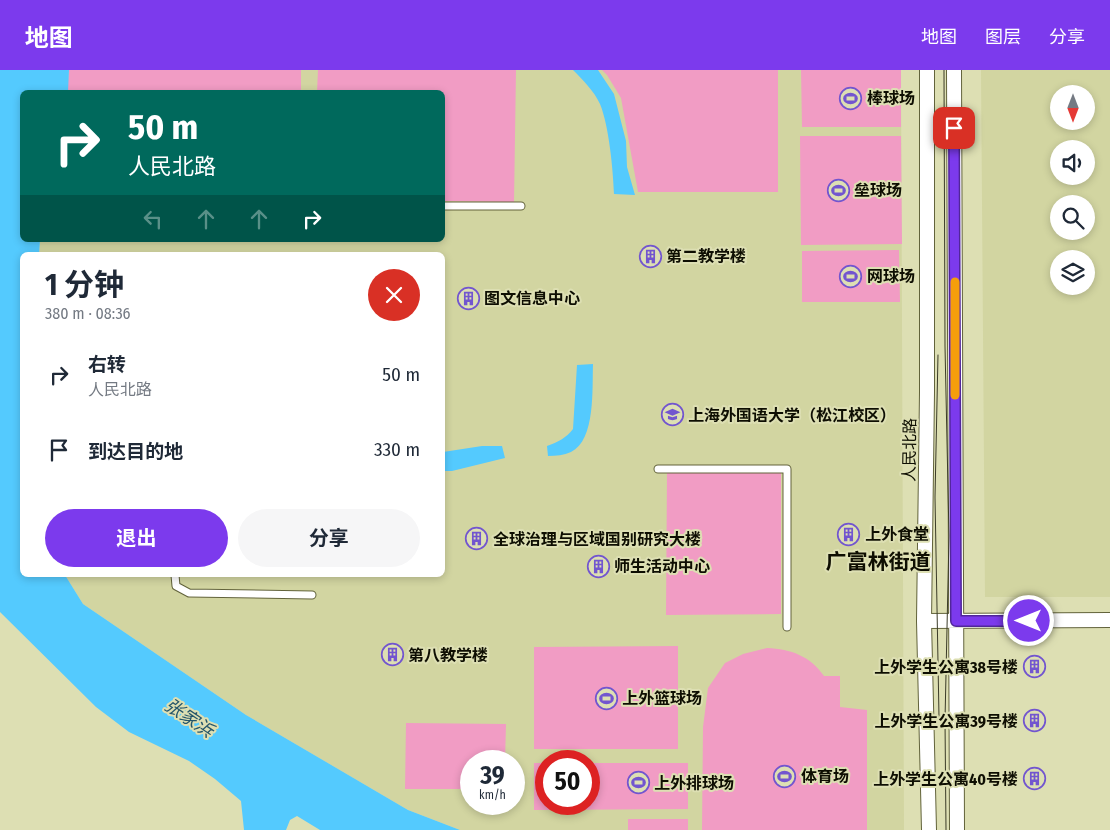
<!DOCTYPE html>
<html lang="zh">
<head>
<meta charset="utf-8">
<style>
	body { margin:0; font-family:"Fira Sans Condensed","Noto Sans SC",sans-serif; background:#f6f6f7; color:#1f2937; height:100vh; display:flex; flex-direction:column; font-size:19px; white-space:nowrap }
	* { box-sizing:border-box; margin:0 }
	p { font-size:16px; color:#747a83 }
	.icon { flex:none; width:28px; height:28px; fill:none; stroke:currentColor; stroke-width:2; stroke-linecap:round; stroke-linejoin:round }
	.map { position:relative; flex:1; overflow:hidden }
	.panel { position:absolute; left:20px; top:182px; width:425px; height:325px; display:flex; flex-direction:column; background:#fff; border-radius:8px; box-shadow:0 2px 8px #0003 }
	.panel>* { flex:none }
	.banner { position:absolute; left:20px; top:20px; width:425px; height:152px; border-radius:8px; box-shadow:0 2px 8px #0003; background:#00695c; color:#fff; overflow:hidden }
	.needle { width:32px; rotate:180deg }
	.tools { position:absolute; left:1050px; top:15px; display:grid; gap:10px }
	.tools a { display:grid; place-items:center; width:45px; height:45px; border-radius:50%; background:#fff; box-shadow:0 2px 8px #0003; font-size:25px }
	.speed { position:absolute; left:460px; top:680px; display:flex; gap:10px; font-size:25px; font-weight:700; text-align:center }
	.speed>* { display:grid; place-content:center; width:65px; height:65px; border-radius:50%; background:#fff; box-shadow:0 2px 8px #0003; line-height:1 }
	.speed small { font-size:12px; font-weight:400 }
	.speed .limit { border:8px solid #d22; background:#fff; color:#111 }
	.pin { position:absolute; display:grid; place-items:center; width:42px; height:42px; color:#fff; margin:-21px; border-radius:10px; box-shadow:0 2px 8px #0006 }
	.me { position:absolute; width:55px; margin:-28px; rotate:270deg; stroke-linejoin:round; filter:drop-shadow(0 0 4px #0008) }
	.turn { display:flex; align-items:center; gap:18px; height:105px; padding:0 25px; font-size:22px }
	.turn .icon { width:65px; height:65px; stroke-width:2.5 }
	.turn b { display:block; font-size:35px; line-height:42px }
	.lanes { display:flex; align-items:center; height:48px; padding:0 25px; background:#0003; justify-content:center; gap:25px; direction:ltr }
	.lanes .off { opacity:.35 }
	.round { display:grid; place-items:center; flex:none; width:52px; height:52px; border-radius:26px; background:#f6f6f7 }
	.overview { display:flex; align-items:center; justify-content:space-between; height:85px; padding:0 25px }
	h1 { font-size:30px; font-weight:700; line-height:38px }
	.cta { display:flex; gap:10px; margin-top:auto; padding:10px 25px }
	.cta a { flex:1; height:58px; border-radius:30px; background:#7c3aed; color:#fff; font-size:20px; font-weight:700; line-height:58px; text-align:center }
	.cta a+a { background:#f6f6f7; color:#1f2937 }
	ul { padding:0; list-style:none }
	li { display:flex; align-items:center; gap:15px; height:75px; padding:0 25px }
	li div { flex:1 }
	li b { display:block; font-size:19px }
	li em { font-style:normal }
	header { display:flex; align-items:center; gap:30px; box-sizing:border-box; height:70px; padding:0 25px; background:#7c3aed; color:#fff }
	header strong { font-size:24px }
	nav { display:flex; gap:28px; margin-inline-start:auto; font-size:18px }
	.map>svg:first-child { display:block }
</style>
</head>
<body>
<header>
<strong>地图</strong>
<nav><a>地图</a><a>图层</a><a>分享</a></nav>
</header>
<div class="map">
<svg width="1110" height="760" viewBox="0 0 1110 760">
	<rect width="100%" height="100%" fill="#dddfb3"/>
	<path fill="#d2d5a1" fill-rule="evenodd" d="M69 0H901L904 760H460L408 740 246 645 83 534 65 505H442V185H39L40 170H442V22H68ZM471 691H514V734H471ZM546 691H589V734H546Z
		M981 0H1110V527H985ZM1059 24H1086V51H1059ZM1059 79H1086V106H1059ZM1059 134H1086V161H1059ZM1059 189H1086V216H1059Z"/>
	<path fill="#f19cc4" d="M69 0H301V22H67Z
		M318 0H516L514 132 443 131 442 22H317Z
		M602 0H778V122H638L621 28 607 5Z
		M801 0H901V57H802Z
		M800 66H901L902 174 801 175Z
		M899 180 900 232H802V181Z
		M667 401 781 402V544L666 545Z
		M678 576V679H534V577Z
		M767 578C791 579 810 586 824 606H840V637L867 640V760H702L703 657 708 618 725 593 743 584Z
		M406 653 506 654 505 691H471V719H405Z
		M534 693H546V734H589V693H688V739L534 740Z
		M628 749H688V760H628Z"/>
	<path fill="#54cafe" d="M0 0H69L68 22H22V170H40L39 185H22V505H65L83 534 246 645 408 740 460 760H320L297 746 290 750 286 760H244L241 731 215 709 189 691 129 662 96 637 0 542Z
		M573 0H598L614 24 626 71 627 97 635 125 614 124C613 99 609 56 600 34 594 21 583 10 573 0Z
		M593 294C592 317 596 370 571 382 564 385 556 386 548 386L547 376C558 372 566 368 573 359L577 295Z
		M482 376H502L505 388 452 401H443V382Z"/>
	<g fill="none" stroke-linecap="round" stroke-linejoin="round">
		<defs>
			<path id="pedestrian" d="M442 136H521
				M658 399H787V557
				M175 505 176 516 189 523 312 525"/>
			<path id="secondary" d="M927 0V322L924 551 929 760
				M954 0 957 760
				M924 551 1110 550"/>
		</defs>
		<use href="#pedestrian" stroke="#62633b" stroke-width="9"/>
		<use href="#secondary" stroke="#62633b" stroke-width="16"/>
		<use href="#pedestrian" stroke="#fff" stroke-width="7"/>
		<use href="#secondary" stroke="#fff" stroke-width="14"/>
		<path stroke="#3b3b28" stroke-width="1" d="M944 0 945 276 949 466 945 650 946 760
			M938 285 935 427 939 647"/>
	</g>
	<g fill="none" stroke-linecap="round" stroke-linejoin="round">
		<defs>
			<path id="route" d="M954 58 956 551H1029"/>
		</defs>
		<use href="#route" stroke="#51269a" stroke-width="12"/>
		<use href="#route" stroke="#7c3aed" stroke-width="9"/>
		<path stroke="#f59e0b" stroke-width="9" d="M955 212V325"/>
	</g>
	<defs>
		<symbol id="stadium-ring" viewBox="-11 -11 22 22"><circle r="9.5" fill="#dddfb3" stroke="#7255cf" stroke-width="1.5"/><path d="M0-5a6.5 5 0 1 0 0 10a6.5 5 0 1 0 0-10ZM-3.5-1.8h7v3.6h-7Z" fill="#7255cf"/></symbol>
		<symbol id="building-ring" viewBox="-11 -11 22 22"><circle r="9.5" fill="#dddfb3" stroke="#7255cf" stroke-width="1.5"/><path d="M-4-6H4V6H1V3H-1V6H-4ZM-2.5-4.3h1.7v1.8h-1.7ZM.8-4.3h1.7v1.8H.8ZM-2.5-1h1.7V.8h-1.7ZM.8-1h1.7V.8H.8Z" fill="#7255cf"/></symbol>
		<symbol id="university-ring" viewBox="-11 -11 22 22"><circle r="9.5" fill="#dddfb3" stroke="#7255cf" stroke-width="1.5"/><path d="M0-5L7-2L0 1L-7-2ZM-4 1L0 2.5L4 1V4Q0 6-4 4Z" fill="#7255cf"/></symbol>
	</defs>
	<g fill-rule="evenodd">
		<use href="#stadium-ring" x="838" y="16" width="25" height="25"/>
		<use href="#stadium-ring" x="826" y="108" width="25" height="25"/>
		<use href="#building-ring" x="638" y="174" width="25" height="25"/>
		<use href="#stadium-ring" x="838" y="194" width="25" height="25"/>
		<use href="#building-ring" x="456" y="216" width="25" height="25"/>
		<use href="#university-ring" x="660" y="332" width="25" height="25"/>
		<use href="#building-ring" x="836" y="452" width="25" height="25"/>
		<use href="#building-ring" x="464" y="456" width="25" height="25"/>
		<use href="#building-ring" x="586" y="484" width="25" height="25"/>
		<use href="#building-ring" x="380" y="572" width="25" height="25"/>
		<use href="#building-ring" x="1022" y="584" width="25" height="25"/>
		<use href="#stadium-ring" x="594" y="616" width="25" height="25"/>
		<use href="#building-ring" x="1022" y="638" width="25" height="25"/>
		<use href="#stadium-ring" x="772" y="694" width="25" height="25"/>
		<use href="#building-ring" x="1022" y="696" width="25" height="25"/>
		<use href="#stadium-ring" x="626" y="700" width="25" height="25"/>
	</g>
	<g text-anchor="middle" stroke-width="4" stroke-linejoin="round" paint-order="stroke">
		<g font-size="16" font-weight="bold" fill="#0e0e02" stroke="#dddfb3" text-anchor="start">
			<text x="867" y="34">棒球场</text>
			<text x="854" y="126">垒球场</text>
			<text x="666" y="192">第二教学楼</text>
			<text x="867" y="212">网球场</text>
			<text x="484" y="234">图文信息中心</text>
			<text x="688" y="351">上海外国语大学（松江校区）</text>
			<text x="865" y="470">上外食堂</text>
			<text x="493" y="475">全球治理与区域国别研究大楼</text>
			<text x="614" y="502">师生活动中心</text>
			<text x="408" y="591">第八教学楼</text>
			<text x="1018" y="603" text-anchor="end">上外学生公寓38号楼</text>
			<text x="622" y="634">上外篮球场</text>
			<text x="1018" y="657" text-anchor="end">上外学生公寓39号楼</text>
			<text x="801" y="712">体育场</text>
			<text x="1018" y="715" text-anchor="end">上外学生公寓40号楼</text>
			<text x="654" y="719">上外排球场</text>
		</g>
		<g font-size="16" fill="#0e0e02" stroke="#dddfb3">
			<text transform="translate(909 380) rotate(-89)" y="6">人民北路</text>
		</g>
		<g font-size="18" font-style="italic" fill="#24556a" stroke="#dddfb3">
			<text transform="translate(189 648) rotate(34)" y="6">张家浜</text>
		</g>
		<g font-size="21" font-weight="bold" fill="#0e0e02" stroke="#dddfb3">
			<text x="878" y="499">广富林街道</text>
		</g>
	</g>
</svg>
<div class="tools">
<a><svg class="needle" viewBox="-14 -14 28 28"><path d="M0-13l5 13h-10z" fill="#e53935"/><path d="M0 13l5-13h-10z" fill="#747a83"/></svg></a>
<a><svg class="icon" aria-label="sound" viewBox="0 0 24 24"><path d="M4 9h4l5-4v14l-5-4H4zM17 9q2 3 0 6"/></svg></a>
<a><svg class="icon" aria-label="search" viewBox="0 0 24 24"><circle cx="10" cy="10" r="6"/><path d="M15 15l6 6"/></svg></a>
<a><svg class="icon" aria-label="layers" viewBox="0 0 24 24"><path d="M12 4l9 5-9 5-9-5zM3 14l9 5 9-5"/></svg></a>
</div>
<div class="speed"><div>39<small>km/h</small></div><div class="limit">50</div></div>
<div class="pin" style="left:954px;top:58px;background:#d93025"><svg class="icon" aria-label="arrive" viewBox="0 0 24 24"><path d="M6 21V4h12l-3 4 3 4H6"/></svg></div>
<svg class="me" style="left:1029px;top:551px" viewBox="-20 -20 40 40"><circle r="17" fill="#7c3aed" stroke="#fff" stroke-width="3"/><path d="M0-11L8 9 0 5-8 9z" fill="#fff"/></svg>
<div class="banner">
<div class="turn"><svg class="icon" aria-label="right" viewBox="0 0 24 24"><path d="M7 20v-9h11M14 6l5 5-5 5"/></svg><div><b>50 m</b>人民北路</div></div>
<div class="lanes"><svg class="icon off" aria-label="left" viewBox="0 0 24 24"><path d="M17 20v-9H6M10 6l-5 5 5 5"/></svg><svg class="icon off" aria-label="ahead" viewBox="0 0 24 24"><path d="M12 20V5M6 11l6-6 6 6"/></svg><svg class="icon off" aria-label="ahead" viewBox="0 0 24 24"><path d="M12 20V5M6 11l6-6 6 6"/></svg><svg class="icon" aria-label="right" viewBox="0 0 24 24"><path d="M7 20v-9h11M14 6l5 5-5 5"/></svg></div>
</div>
<section class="panel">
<div class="overview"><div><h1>1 分钟</h1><p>380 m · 08:36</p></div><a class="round" style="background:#d93025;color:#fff"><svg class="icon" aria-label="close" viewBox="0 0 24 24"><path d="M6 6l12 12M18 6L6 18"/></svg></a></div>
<ul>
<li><svg class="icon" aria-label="right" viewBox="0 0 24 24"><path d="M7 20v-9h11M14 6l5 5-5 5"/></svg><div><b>右转</b><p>人民北路</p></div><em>50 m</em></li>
<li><svg class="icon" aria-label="arrive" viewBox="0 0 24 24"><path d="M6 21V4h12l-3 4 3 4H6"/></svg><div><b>到达目的地</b></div><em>330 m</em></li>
</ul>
<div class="cta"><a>退出</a><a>分享</a></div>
</section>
</div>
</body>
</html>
